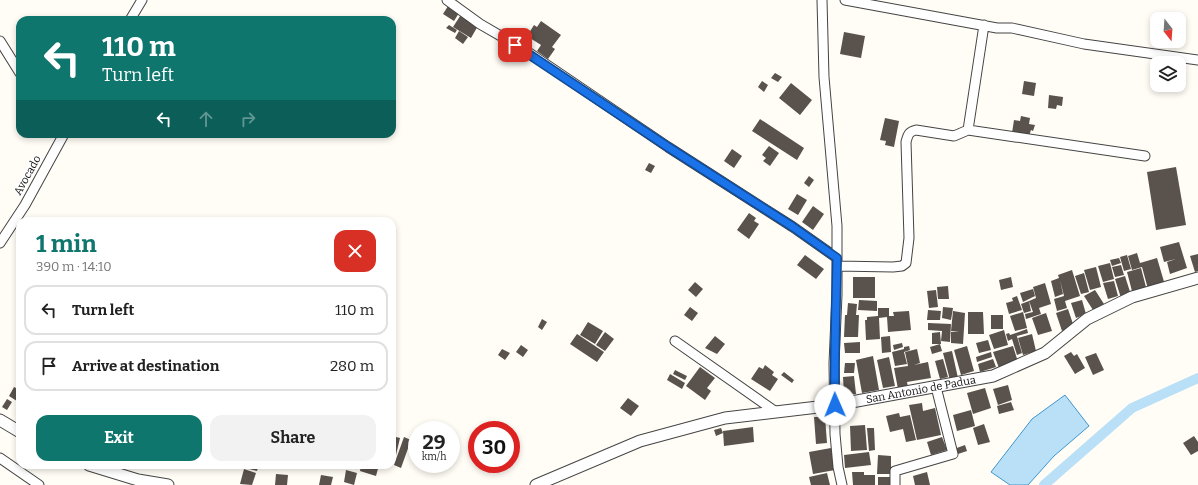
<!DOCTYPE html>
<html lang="en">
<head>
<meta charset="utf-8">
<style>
	body { margin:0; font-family:Bitter,serif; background:#f2f2f2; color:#222; height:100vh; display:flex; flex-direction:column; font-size:15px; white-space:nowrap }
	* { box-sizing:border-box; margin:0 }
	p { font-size:13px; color:#767676 }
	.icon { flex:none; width:22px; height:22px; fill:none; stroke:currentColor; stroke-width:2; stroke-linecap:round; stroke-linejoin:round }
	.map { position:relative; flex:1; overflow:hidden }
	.sheet { position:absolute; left:16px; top:217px; width:380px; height:252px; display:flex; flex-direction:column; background:#fff; border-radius:12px; box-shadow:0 2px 6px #0003 }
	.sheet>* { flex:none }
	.hud { position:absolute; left:16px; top:16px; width:380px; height:122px; border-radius:12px; box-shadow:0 2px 6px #0003; background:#0f766e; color:#fff; overflow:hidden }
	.needle { width:26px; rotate:163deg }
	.fabs { position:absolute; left:1150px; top:12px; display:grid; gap:8px }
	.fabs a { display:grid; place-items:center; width:36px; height:36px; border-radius:8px; background:#fff; box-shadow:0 2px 6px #0003; font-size:20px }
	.speed { position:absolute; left:408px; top:421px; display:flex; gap:8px; font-size:20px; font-weight:700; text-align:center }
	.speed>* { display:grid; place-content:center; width:52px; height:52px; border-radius:50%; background:#fff; box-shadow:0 2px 6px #0003; line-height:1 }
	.speed small { font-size:10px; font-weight:400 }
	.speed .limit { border:6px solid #d22; background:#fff; color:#111 }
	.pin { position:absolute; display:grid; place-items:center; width:34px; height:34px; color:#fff; margin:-17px; border-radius:8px; box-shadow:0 2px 6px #0006 }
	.me { position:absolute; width:44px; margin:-22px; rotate:359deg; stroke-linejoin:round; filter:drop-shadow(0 0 3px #0008) }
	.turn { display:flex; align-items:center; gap:14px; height:84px; padding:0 20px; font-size:18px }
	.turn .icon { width:52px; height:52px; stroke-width:2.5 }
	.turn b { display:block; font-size:28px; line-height:34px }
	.lanes { display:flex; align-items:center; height:38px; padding:0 20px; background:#0003; justify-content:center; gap:20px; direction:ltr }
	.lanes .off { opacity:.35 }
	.round { display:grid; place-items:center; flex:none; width:42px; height:42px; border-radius:12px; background:#f2f2f2 }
	.headline { display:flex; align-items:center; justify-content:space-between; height:68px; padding:0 20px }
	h1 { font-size:24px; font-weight:700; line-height:30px; color:#0f766e }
	.cta { display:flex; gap:8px; margin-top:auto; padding:8px 20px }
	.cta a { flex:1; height:46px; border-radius:12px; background:#0f766e; color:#fff; font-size:16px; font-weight:700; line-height:46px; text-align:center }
	.cta a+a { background:#f2f2f2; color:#222 }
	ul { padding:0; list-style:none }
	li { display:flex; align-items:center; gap:12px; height:50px; margin:0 8px 6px; padding:0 12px; border:2px solid #e0e0e0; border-radius:12px }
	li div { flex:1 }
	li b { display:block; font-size:15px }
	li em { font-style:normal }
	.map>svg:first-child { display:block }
</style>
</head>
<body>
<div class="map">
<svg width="1198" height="485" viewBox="0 0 1198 485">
	<rect width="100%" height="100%" fill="#fffdf5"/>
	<path fill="#b9e0f7" stroke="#3f96cf" d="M1065 395 1089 426 1054 456 1028 485H1010L991 472 1032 419Z"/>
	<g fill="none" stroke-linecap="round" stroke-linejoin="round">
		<path stroke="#b9e0f7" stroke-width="10" d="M1044 485 1132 408 1198 378"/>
	</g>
	<path fill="#5a524d" d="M448 6 459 13 454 21 443 14Z
		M462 13 479 24 471 38 453 27Z
		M541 21 561 35 552 47 555 49 548 59 537 51 541 45 530 38 532 35 529 33 534 25 537 27Z
		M449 25 457 30 455 33 446 28Z
		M459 31 468 37 463 44 455 38Z
		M844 32 865 36 861 58 840 54Z
		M775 73 782 77 778 82 771 78Z
		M762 81 768 85 764 92 758 87Z
		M1024 81 1036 83 1034 96 1022 94Z
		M791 83 812 100 800 115 779 98Z
		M1049 95 1063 97 1062 106 1057 105 1056 109 1048 108Z
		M1021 116 1030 118 1029 124 1035 125 1033 131 1031 130 1029 136 1012 133 1014 120 1020 121Z
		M885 118 899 121 894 147 885 145 886 141 880 140Z
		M760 119 804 148 797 160 752 131Z
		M769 146 779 153 770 166 763 161 766 158 762 155Z
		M732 149 742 156 734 168 724 161Z
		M649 163 655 166 651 173 645 170Z
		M1176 167 1186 225 1156 230 1147 172Z
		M809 176 814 180 809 187 804 183Z
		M797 194 807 200 798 215 788 209Z
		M813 206 824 214 813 230 802 222Z
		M749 213 756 218 754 221 759 224 749 239 737 230Z
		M1179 242 1187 268 1170 274 1167 262 1176 259 1164 262 1160 247Z
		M1137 253 1140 263 1157 258 1165 285 1148 289 1142 267 1132 270 1128 256Z
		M1198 254V271L1195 272 1190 256Z
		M805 255 824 269 816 279 797 265Z
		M1127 255 1131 269 1124 271 1120 257Z
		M1119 258 1121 263 1112 266 1110 260Z
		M1110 263 1114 279 1103 282 1098 266Z
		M1121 265 1124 275 1115 277 1112 267Z
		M1096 267 1101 287 1090 290 1084 270Z
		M1141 268 1147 291 1133 295 1127 272Z
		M1072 270 1080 296 1065 301 1067 308 1057 311 1054 299 1064 296 1060 280 1063 294 1055 297 1051 281 1059 278 1058 275Z
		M1084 273 1089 292 1081 294 1075 276Z
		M1125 276 1131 295 1121 298 1115 279Z
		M853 277H875V298H853Z
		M1011 277 1013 287 1001 290 999 280Z
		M1114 281 1118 296 1108 299 1103 283Z
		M695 282 703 289 696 297 688 290Z
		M1045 283 1051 304 1039 308 1041 314 1026 319 1025 314 1033 312 1029 301 1036 298 1033 287Z
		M948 286 949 299H938L937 287Z
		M1033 289 1035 296 1023 302 1020 293Z
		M936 290 938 307 929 308 927 291Z
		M1095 290 1104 304 1093 310 1084 296Z
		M1017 296 1022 310 1009 314 1006 303 1013 301 1012 298Z
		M859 300 877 301V311L858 310Z
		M1082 300 1086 314 1076 318 1071 303Z
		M1029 301 1031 311 1024 313 1021 304Z
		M848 303 857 304 856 315H859L858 337H844L845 315H847Z
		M690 307 698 313 692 321 684 315Z
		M943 307 953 308 951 320 942 318Z
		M878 308H889V316H894L893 312 909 311 911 330 888 332 887 317 879 318 880 339 866 340 865 320H867V317L878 316Z
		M1068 309 1074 327 1062 331 1056 313Z
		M928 310 941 311 940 320H927Z
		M953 311 965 313 963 344 951 343V332H959L951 331Z
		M968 312H983L984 334H968Z
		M1023 312 1027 328 1015 331 1010 316Z
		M1046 313 1052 331 1038 335 1032 318Z
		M991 315H1003V329H991Z
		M542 319 547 322 542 330 538 327Z
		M588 322 603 331 595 344 580 335Z
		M928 323 951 324 950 342 941 341 942 331 928 330Z
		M1027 329 1028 333 1017 336 1016 333Z
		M1004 330 1008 345 994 349 989 335Z
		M605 332 614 339 605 351 596 345Z
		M940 332 941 344H932V333Z
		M1009 333 1010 335 1016 333 1022 353 1017 355 1012 339 1008 341 1006 334Z
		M577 334 604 352 597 362 570 344Z
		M1032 334 1036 351 1023 355 1018 338Z
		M715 336 725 344 717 354 705 348Z
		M890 336 891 352 882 353 881 337Z
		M988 340 991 350 979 353 976 343Z
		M860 342V353H845L844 343Z
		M902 343 903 347 894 350 893 345Z
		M940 344 942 351 932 354 930 347Z
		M521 345 528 350 523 357 516 352Z
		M909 346 910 350 904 352 907 364 895 366 892 352 904 349V347Z
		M967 346 974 371 961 375 954 350Z
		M1013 346 1018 362 999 368 993 352Z
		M502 349 510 353 505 360 498 355Z
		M917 349 920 363 914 365 928 362 931 378 907 382 908 387 898 389 894 368 908 366 905 352Z
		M952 351 958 378 950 380 943 353Z
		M991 352 992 357 977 362 976 357Z
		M1071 352 1074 356 1077 354 1085 368 1075 374 1064 356Z
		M1096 353 1104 370 1093 375 1085 357Z
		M873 356 879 390 862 393 856 360Z
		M889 357 895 386 883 388 877 360Z
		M943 359 948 377 940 379 935 361Z
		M993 359 996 367 980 372 978 364Z
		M845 363H855L854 373H844Z
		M765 365 774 372 772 375 778 379 770 391 751 379 759 367 763 369Z
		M700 367 715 378 707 388 711 391 705 400 686 386Z
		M675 370 687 376 685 380 673 374Z
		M784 372 794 380 792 383 781 375Z
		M670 374 685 383 682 389 667 380Z
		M854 376 856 394 844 395 843 377Z
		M1008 385 1012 400 998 405 993 389Z
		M14 387 20 390V403L9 396Z
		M985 388 991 408 973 414 967 393Z
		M628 398 639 406 631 416 620 408Z
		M7 399 12 402 7 410 2 407Z
		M1011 402 1014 410 999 414 997 406Z
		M922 403 923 411 935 408 941 435 917 440 909 405Z
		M971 410 975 426 957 431 953 415Z
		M899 413 900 417 910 415 916 440 906 442 903 429 890 432 886 416Z
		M814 417H825L827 443 816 444Z
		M984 424 990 442 978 445 973 428Z
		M865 425 867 450 851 451 850 426Z
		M753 427 754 442 724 446 723 431Z
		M721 428 723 433 716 436 714 430Z
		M867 428H874L875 450 869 451Z
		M392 436 400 438 396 455 392 454Z
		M1194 436 1198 442V451L1191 455 1183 443Z
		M404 437 411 440 401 468 394 465Z
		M942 437 947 450 931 455 927 442Z
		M965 445 967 451 955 455 954 449Z
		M831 448 835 470 813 474 809 452Z
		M869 452 871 465 845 468 844 455Z
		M878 455 891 456V474H877Z
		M245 465 258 467 257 471 245 468Z
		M361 465H379L376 476 360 471Z
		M244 469 256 473 252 485 240 484Z
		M346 470 357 473 354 485 344 482Z
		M852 472H864V475H875V485H853Z
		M927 472 930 485H915L913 476Z
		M827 473 830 485H811L809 477Z
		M276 474 288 475 287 485H275Z
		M321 475 333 477 331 485H319Z
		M878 477H890V485H878Z"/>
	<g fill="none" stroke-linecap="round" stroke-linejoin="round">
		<defs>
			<path id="minor" d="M447 0 480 24 525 50 668 147 793 227 837 258
				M822 0 824 77 837 226V295L834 363 835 434 838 467 842 485
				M845 0 997 28H1012L1084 44 1198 60
				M130 20 142 0
				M984 25 968 130 1145 156
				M0 41 20 73
				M0 243 25 205 64 134
				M837 266 893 267 902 266 906 263 909 238 906 142C908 135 908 132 916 130L954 136 968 130
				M675 341 776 412
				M0 458 39 485
				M895 485V471L953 454 936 387"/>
			<g id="tertiary">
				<path d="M0 420 20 432"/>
				<path d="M89 465 138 480 168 485"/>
				<path id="s1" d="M536 485 640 441 725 418 835 405 993 376 1045 353 1087 319 1132 297 1198 278"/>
			</g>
		</defs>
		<use href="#minor" stroke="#444" stroke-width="11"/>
		<use href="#tertiary" stroke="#444" stroke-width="13"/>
		<use href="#minor" stroke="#fff" stroke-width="9"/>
		<use href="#tertiary" stroke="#fff" stroke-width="11"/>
	</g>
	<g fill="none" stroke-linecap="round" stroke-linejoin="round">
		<defs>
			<path id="route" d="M515 45 668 147 793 227 837 258C836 307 834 356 835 405"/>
		</defs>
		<use href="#route" stroke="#114b97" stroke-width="10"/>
		<use href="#route" stroke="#1a73e8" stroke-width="7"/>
	</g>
	<g text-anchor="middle" stroke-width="4" stroke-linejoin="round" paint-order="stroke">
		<g font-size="11" fill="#111" stroke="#fff">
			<text transform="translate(27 175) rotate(-61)" y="4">Avocado</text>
			<text dy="4" stroke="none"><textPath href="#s1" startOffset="399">San Antonio de Padua</textPath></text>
		</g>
	</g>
</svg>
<div class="fabs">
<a><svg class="needle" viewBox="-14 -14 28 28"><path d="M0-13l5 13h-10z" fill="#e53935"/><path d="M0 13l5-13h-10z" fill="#767676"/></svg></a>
<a><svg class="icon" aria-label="layers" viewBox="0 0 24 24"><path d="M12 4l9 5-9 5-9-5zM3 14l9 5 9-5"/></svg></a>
</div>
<div class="speed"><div>29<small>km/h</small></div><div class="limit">30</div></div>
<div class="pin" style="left:515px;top:45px;background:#d93025"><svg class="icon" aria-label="arrive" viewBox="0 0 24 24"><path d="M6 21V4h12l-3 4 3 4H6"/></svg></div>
<svg class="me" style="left:835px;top:405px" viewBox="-20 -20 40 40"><circle r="19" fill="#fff"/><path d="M0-13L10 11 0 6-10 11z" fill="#1a73e8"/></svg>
<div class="hud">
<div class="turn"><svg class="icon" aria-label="left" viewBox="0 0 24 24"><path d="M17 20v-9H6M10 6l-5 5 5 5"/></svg><div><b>110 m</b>Turn left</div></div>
<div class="lanes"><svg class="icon" aria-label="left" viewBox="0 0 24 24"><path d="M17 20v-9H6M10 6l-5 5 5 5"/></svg><svg class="icon off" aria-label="ahead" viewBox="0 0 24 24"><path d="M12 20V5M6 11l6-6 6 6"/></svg><svg class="icon off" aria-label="right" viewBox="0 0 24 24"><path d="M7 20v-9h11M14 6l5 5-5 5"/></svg></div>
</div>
<section class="sheet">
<div class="headline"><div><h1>1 min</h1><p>390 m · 14:10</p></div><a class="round" style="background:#d93025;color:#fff"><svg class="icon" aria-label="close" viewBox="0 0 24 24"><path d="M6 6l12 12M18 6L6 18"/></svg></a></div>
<ul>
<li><svg class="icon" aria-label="left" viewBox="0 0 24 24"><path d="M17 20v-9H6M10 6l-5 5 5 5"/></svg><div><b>Turn left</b></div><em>110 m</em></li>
<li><svg class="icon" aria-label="arrive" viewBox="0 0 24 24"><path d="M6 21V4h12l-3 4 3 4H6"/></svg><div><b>Arrive at destination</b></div><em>280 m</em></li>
</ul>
<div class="cta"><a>Exit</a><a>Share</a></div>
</section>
</div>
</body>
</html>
